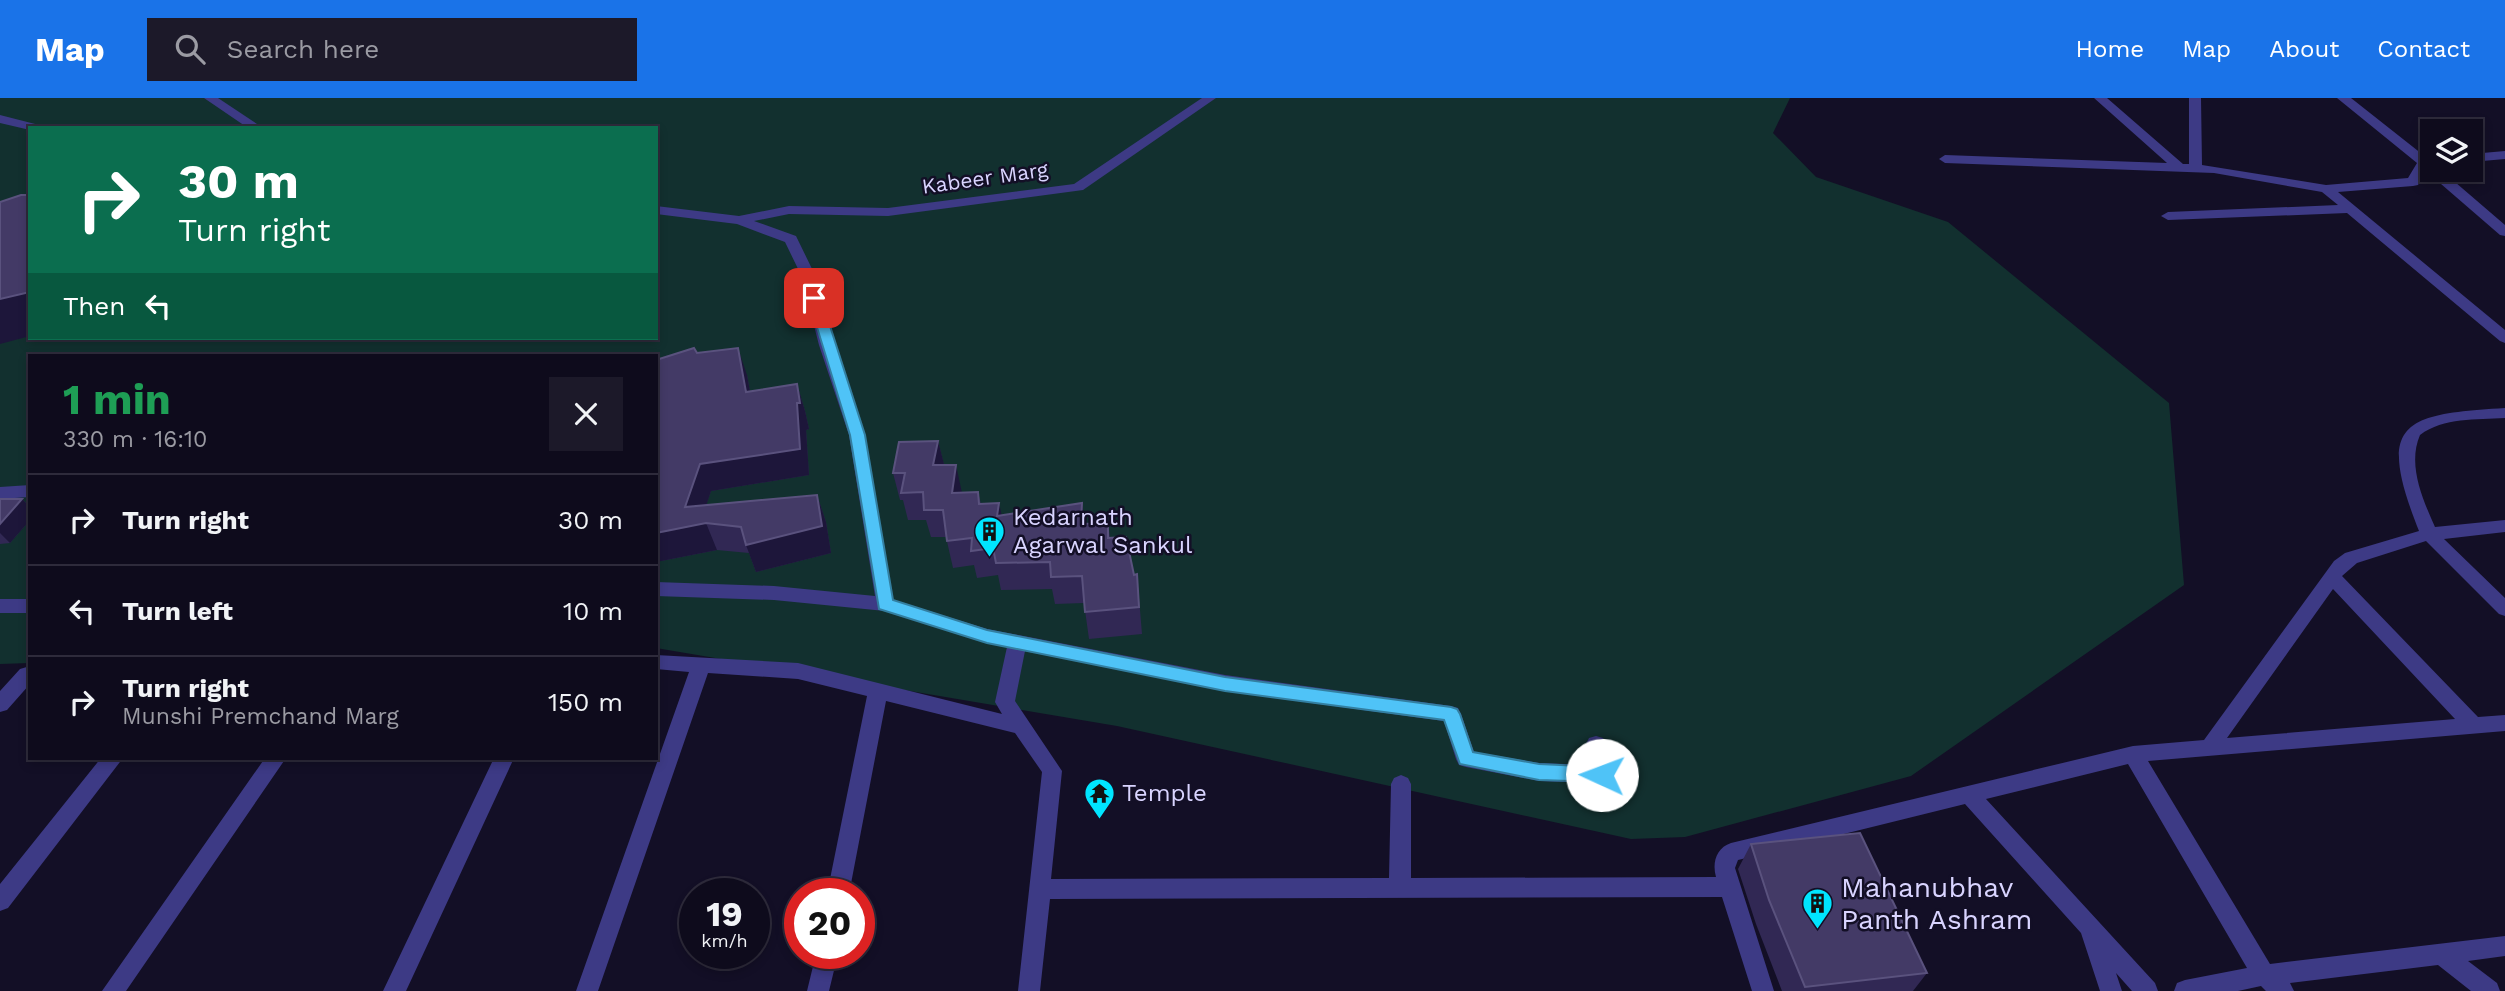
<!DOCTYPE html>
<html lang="en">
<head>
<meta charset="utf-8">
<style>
	body { margin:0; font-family:"Work Sans",sans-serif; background:#1c1929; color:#f1f3f6; height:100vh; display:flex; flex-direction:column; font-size:26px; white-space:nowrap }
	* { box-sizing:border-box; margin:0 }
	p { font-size:23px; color:#9b9ba3 }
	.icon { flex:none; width:38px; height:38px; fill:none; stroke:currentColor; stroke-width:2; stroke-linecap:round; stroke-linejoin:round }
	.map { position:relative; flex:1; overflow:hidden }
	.drawer { position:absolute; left:28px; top:256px; width:630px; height:406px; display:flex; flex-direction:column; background:#0e0b1c; border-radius:0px; box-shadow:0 4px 10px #0003,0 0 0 2px #2e2b3b }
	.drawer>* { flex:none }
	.top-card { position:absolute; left:28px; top:28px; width:630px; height:214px; border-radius:0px; box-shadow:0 4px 10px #0003,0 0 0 2px #2e2b3b; background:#0b6e4f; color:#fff; overflow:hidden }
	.buttons { position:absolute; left:2420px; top:21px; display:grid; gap:14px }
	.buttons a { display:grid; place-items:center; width:63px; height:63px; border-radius:0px; background:#0e0b1c; box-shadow:0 4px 10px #0003,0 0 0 2px #2e2b3b; font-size:35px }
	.speed { position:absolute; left:679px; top:780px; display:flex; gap:14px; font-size:35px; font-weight:700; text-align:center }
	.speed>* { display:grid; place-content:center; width:91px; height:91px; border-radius:50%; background:#0e0b1c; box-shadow:0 4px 10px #0003,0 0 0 2px #2e2b3b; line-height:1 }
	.speed small { font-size:18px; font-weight:400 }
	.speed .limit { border:10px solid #d22; background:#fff; color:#111 }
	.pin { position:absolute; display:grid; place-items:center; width:60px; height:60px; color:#fff; margin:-30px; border-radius:14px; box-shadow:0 4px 10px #0006 }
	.me { position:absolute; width:77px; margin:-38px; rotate:272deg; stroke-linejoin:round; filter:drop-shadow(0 0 5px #0008) }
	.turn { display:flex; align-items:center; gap:24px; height:147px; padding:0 35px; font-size:32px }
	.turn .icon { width:91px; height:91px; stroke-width:2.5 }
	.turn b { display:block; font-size:49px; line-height:60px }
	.then { display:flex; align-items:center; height:66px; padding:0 35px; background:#0003; gap:14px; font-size:26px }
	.round { display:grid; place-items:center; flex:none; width:74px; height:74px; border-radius:0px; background:#1c1929 }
	.overview { display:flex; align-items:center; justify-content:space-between; height:119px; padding:0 35px }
	h1 { font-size:42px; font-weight:700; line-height:52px; color:#1e9e55 }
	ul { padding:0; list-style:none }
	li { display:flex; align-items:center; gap:21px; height:91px; padding:0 35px; border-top:2px solid #2e2b3b }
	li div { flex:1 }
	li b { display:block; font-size:26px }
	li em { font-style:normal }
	header { display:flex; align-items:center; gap:42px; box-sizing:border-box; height:98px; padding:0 35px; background:#1a73e8; color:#fff }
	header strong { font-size:33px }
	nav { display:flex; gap:38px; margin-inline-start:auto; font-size:24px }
	.search { width:490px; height:63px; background:#1c1929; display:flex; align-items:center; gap:18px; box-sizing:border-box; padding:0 24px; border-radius:0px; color:#9b9ba3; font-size:26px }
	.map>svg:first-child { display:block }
</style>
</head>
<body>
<header>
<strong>Map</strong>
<div class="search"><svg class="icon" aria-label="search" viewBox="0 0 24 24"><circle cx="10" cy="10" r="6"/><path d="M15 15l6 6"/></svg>Search here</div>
<nav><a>Home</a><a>Map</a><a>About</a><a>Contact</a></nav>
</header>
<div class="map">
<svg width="2505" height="893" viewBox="0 0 2505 893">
	<rect width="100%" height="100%" fill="#130f26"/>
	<path fill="#12302f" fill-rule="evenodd" d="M0 0H1790L1773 35 1816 79 1948 124 2169 305 2184 487 1911 678 1685 739 1631 741 1117 628 656 550V257H30V565L0 566ZM30 30H656V240H30Z"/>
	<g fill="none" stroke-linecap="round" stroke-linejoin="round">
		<path fill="#3d3a85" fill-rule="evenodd" d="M204 0H218L263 30H248Z
			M1202 0H1216L1083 92 888 118 789 116 754 123 796 138 815 177 835 247 865 337 893 502 987 531 1225 577 1451 608 1458 610 1461 616 1474 654 1539 665 1590 667 1586 646 1589 640 1596 638 1603 640C1608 651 1614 671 1609 682L1602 685 1539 683 1466 669 1459 667 1456 661 1444 623 1225 593 1025 553 1015 603 1062 673 1051 781 1389 780 1391 686 1394 680 1401 677 1408 680 1411 686V780L1716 779C1712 765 1716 750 1731 745L2133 648 2204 642 2334 463 2345 455 2419 433C2376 325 2401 316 2505 310V320C2476 322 2444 319 2420 337 2407 367 2423 402 2435 429L2505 422V434L2444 441 2505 500V518L2499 516 2426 443 2357 465 2342 478 2478 619 2505 617V633L2148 663 2270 866 2505 838V858L2468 863 2497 885 2500 893H2471L2438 867 2290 885 2294 893H2266L2261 888 2238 893H2174L2177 885 2185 882 2247 870 2128 666 1986 701 2155 885 2158 893H2132L2116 875 2122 893H2100L2081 835 1965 706 1738 762 1735 770 1774 893H1752L1722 799 1050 801 1040 893H1018L1042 674 1015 635 886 603 849 796H827L867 598 798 581 708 575 598 893H576L689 574 656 571V557L798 565 1002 616 995 604 1007 549 885 513 774 502 656 498V484L774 488 875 498 849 337 819 247 801 177 785 144 737 126 656 116V108L739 118 789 108 888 110 1074 86ZM2333 491 2455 621 2227 640Z
			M2094 0H2107L2183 66H2189V0H2201L2202 67 2326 87 2408 80 2417 65 2337 0H2351L2427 60 2432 59V72H2441L2505 127V138L2500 137 2426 73 2418 87 2413 88 2338 94 2505 232V245L2500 243 2347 115 2168 122 2161 118 2168 114 2338 107 2322 94 2214 75 1945 65 1939 61 1945 57 2167 65Z
			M0 17 39 27 41 30H30V32L0 25Z
			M2505 53V61L2471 64V56Z
			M30 387V399L0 401V389Z
			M0 501H30V515H0Z
			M30 568V586L7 612 0 614V593L20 571Z
			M101 660H123L8 810 0 813V786Z
			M265 660H286L126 893H102Z
			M494 660H514L406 893H383Z
			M816 856H838L829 893H807Z"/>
	</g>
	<path fill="#312854" d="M697 255 747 277 750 294 797 286 805 313 809 331 806 332 809 377 711 393 706 407 817 397 826 424 831 455 756 474 749 455 717 452 656 464Z
		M938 343 944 367 962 395 978 394 981 406 1002 418 1085 426 1108 425 1110 440 1134 477 1137 476 1142 536 1089 541 1084 505 1055 506 1052 491 1001 492 998 477 977 480 974 467 953 470 946 439H931L926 422H908L903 402H900L893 375Z
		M0 401H22L30 409V422L10 445 0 446Z
		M1751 746 1927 875 1913 893H1782L1756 826 1738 771Z"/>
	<path fill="#1d163a" d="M30 194V238L0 246V201Z
		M738 250 747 277 755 321 746 294Z
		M797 286 805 313 809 331 806 332 809 377 711 393 700 426 706 425 717 452 656 464V435L685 409 700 366 797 305Z
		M938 343 945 370 933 367Z
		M956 367 962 395H952Z
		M817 397 826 424 831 455 756 474 746 447Z
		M22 401 30 409V422L10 445 0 435V426Z
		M999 405 1005 432 997 418Z
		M1082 405 1086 432 1081 426Z"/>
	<path fill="#433a66" stroke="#5a527e" stroke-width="2" d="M21 97H30V194L0 201V104Z
		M694 250 697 255 738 250 746 294 797 286 800 305H797L800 351 700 366 685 409 817 397 822 428 746 447 741 429 706 425 656 435V262Z
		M938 343 933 367H956L952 395 978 394 979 406 999 405 997 418 1082 405 1081 426 1108 425V440L1126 439 1134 477 1137 476 1139 509 1085 514 1082 478 1051 479 1050 464 996 465 993 450 971 453 972 440 947 443 943 412H924L923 394 901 395 905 375H893L899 344Z
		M0 401H22L0 426Z
		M1860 735 1927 875 1805 889 1769 802 1751 746Z"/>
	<path fill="#4fc3f7" stroke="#337fa1" stroke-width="2" d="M814 196 821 200 865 337 893 502 987 532 1225 579 1451 609 1457 611 1460 616 1473 654 1539 666 1602 669 1609 671 1611 677 1609 682 1602 684 1539 682 1460 666 1444 622 1225 593 987 545 879 511 850 337 808 200Z"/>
	<defs>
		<symbol id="building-pin" viewBox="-11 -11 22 30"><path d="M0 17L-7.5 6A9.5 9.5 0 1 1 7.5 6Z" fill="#00e5ff" stroke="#130f26"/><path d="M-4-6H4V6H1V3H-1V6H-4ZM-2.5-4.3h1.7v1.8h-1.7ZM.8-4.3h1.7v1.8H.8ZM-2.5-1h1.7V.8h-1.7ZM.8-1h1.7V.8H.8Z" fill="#111"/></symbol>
		<symbol id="temple-pin" viewBox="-11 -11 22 30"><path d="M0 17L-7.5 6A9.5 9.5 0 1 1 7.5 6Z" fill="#00e5ff" stroke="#130f26"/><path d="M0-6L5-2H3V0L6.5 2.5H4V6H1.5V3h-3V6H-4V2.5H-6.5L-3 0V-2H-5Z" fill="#111"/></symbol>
	</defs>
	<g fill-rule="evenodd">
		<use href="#building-pin" x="972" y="416" width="35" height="47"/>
		<use href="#temple-pin" x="1082" y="678" width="35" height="47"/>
		<use href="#building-pin" x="1800" y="788" width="35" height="47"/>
	</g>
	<g text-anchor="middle" stroke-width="5" stroke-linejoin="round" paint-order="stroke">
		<g font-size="21" fill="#d9d4ff" stroke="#130f26">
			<text transform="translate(985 80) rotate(-8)" y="7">Kabeer Marg</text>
		</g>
		<g font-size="24" fill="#d9d4ff" stroke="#130f26" text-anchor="start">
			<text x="1013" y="427">Kedarnath<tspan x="1013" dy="28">Agarwal Sankul</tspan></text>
			<text x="1122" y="703">Temple</text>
		</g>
		<g font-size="28" fill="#d9d4ff" stroke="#130f26" text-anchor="start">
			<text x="1841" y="799">Mahanubhav<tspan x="1841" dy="32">Panth Ashram</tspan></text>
		</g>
	</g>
</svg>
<div class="buttons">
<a><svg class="icon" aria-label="layers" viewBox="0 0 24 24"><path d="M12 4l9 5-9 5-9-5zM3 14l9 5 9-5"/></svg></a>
</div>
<div class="speed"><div>19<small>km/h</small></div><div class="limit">20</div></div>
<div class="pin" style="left:814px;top:200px;background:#d93025"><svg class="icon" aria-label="arrive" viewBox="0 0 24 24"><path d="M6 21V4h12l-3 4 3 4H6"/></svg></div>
<svg class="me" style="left:1602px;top:677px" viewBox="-20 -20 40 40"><circle r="19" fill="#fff"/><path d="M0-13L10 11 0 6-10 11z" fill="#4fc3f7"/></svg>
<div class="top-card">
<div class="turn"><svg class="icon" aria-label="right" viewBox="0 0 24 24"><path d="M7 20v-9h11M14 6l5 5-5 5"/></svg><div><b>30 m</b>Turn right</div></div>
<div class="then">Then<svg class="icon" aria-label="left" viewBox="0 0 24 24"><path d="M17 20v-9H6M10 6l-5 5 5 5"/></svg></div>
</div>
<section class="drawer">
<div class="overview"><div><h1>1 min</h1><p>330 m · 16:10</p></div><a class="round"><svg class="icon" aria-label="close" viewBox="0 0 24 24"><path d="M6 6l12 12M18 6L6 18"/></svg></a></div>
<ul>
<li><svg class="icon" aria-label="right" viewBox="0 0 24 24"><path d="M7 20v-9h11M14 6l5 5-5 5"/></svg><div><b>Turn right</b></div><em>30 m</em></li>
<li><svg class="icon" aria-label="left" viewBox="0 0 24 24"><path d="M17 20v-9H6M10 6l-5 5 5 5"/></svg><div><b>Turn left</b></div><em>10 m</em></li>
<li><svg class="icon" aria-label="right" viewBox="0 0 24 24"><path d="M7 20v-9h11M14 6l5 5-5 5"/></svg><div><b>Turn right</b><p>Munshi Premchand Marg</p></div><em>150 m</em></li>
</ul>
</section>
</div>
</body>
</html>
